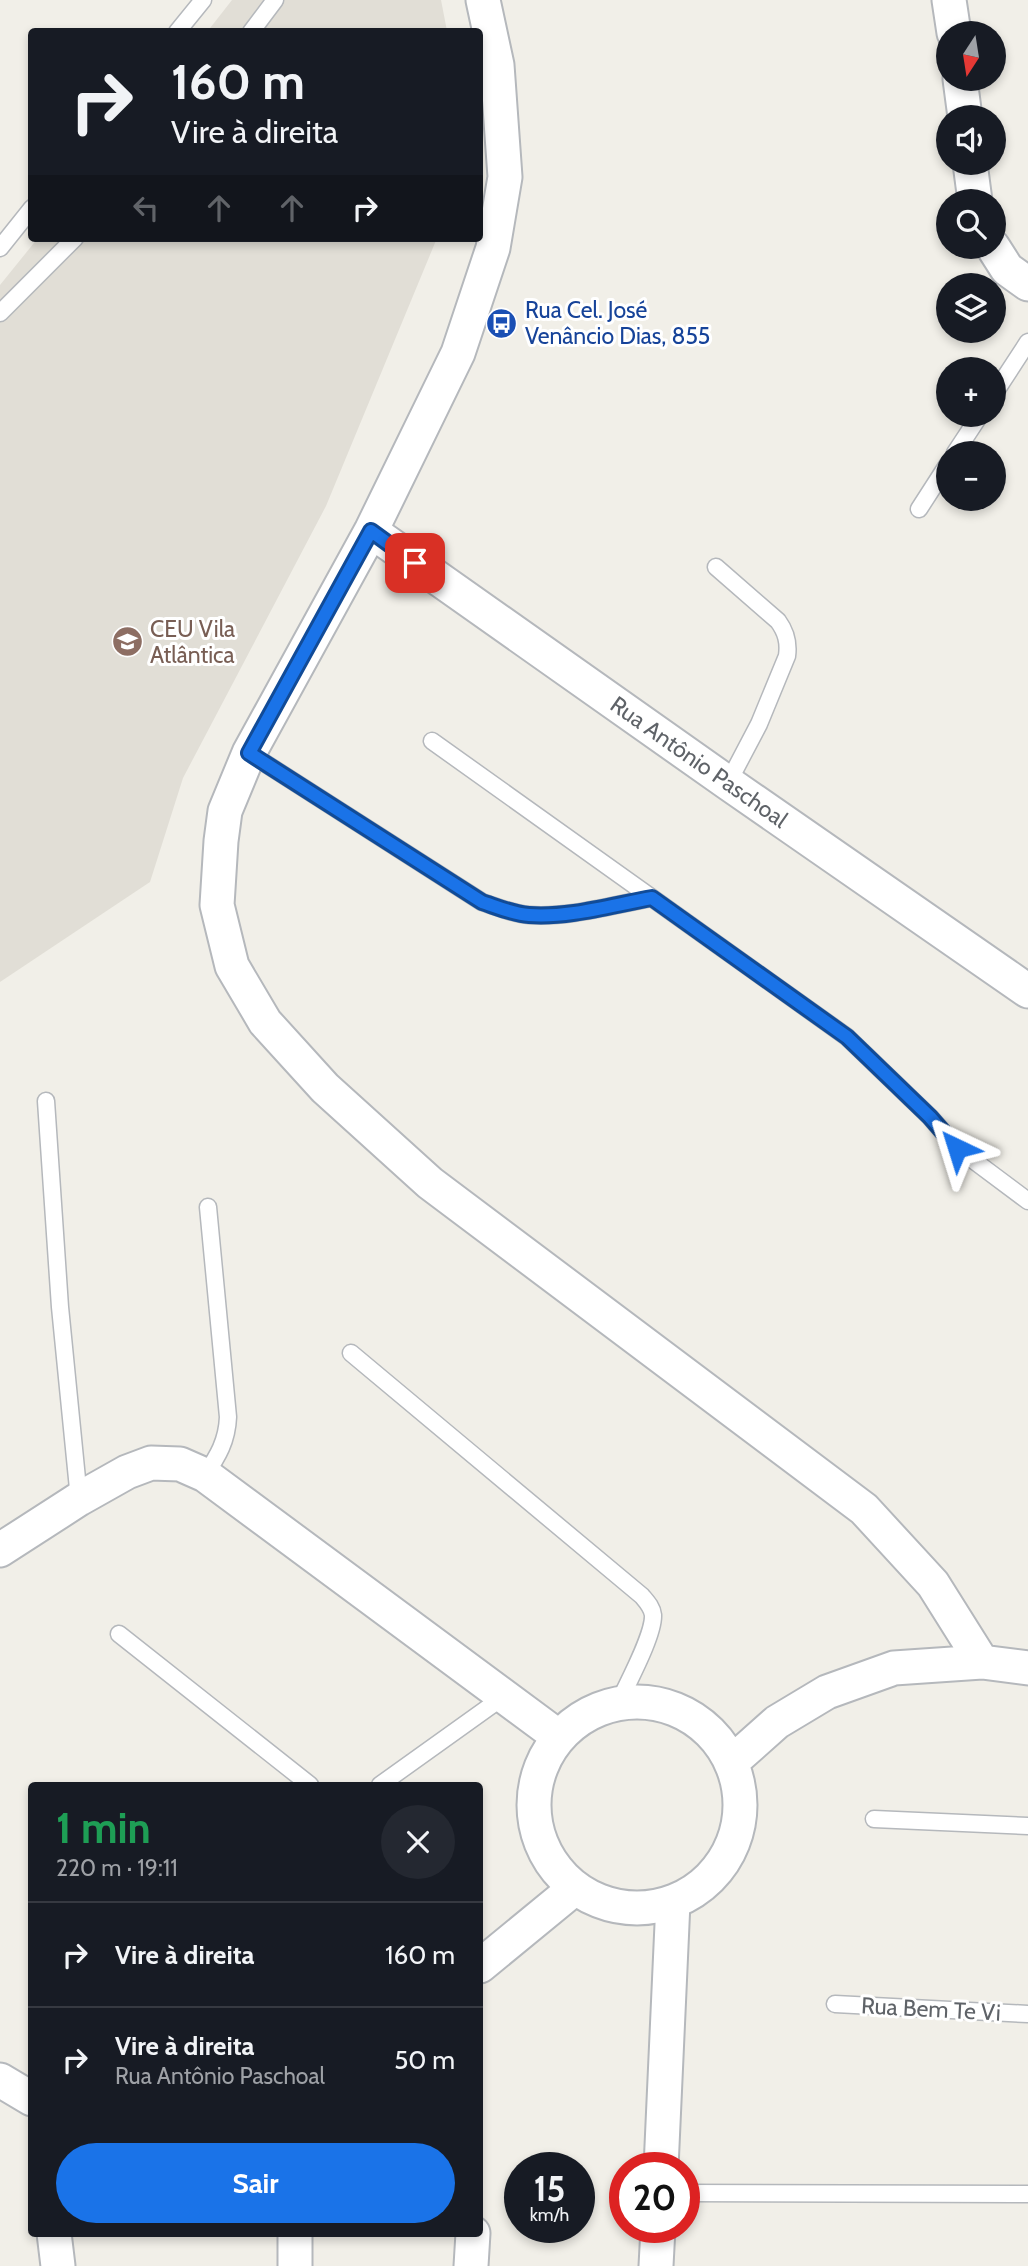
<!DOCTYPE html>
<html lang="pt">
<head>
<meta charset="utf-8">
<style>
	body { margin:0; font-family:Cabin,sans-serif; background:#242831; color:#f1f3f6; height:100vh; display:flex; flex-direction:column; font-size:26px; white-space:nowrap }
	* { box-sizing:border-box; margin:0 }
	p { font-size:23px; color:#9ea1a6 }
	.icon { flex:none; width:38px; height:38px; fill:none; stroke:currentColor; stroke-width:2; stroke-linecap:round; stroke-linejoin:round }
	.map { position:relative; flex:1; overflow:hidden }
	.panel { position:absolute; left:28px; top:1782px; width:455px; height:455px; display:flex; flex-direction:column; background:#171b24; border-radius:7px; box-shadow:0 4px 10px #0003 }
	.panel>* { flex:none }
	.hud { position:absolute; left:28px; top:28px; width:455px; height:214px; border-radius:7px; box-shadow:0 4px 10px #0003; background:#171b24; color:#f1f3f6; overflow:hidden }
	.needle { width:46px; rotate:192deg }
	.fabs { position:absolute; left:936px; top:21px; display:grid; gap:14px }
	.fabs a { display:grid; place-items:center; width:70px; height:70px; border-radius:50%; background:#171b24; box-shadow:0 4px 10px #0003; font-size:35px }
	.speed { position:absolute; left:504px; top:2152px; display:flex; gap:14px; font-size:35px; font-weight:700; text-align:center }
	.speed>* { display:grid; place-content:center; width:91px; height:91px; border-radius:50%; background:#171b24; box-shadow:0 4px 10px #0003; line-height:1 }
	.speed small { font-size:18px; font-weight:400 }
	.speed .limit { border:10px solid #d22; background:#fff; color:#111 }
	.pin { position:absolute; display:grid; place-items:center; width:60px; height:60px; color:#fff; margin:-30px; border-radius:14px; box-shadow:0 4px 10px #0006 }
	.me { position:absolute; width:77px; margin:-38px; rotate:319deg; stroke-linejoin:round; filter:drop-shadow(0 0 5px #0008) }
	.turn { display:flex; align-items:center; gap:24px; height:147px; padding:0 28px; font-size:32px }
	.turn .icon { width:91px; height:91px; stroke-width:2.5 }
	.turn b { display:block; font-size:49px; line-height:60px }
	.lanes { display:flex; align-items:center; height:66px; padding:0 28px; background:#0003; justify-content:center; gap:35px; direction:ltr }
	.lanes .off { opacity:.35 }
	.round { display:grid; place-items:center; flex:none; width:74px; height:74px; border-radius:37px; background:#242831 }
	.head { display:flex; align-items:center; justify-content:space-between; height:119px; padding:0 28px }
	h1 { font-size:42px; font-weight:700; line-height:52px; color:#1e9e55 }
	.action { display:flex; gap:14px; margin-top:auto; padding:14px 28px }
	.action a { flex:1; height:80px; border-radius:42px; background:#1a73e8; color:#fff; font-size:28px; font-weight:700; line-height:80px; text-align:center }
	ul { padding:0; list-style:none }
	li { display:flex; align-items:center; gap:21px; height:105px; padding:0 28px; border-top:2px solid #363941 }
	li div { flex:1 }
	li b { display:block; font-size:26px }
	li em { font-style:normal }
	.map>svg:first-child { display:block }
</style>
</head>
<body>
<div class="map">
<svg width="1028" height="2266" viewBox="0 0 1028 2266">
	<rect width="100%" height="100%" fill="#f1efe8"/>
	<path fill="#e1ded6" d="M232 0H441L447 31 207 32Z
		M38 238H437L326 506 183 778 150 882 0 982V285Z"/>
	<g fill="none" stroke-linecap="round" stroke-linejoin="round">
		<defs>
			<path id="lane" d="M177 32 203 0
				M251 32 275 0
				M0 248 32 208
				M0 313 75 238
				M994 394 1028 342
				M955 453 980 415
				M919 509 948 464
				M716 567 778 621C786 632 789 642 787 656L759 724 728 783
				M432 741 847 1037 930 1117 957 1148 1028 1201
				M249 753 482 902C497 907 513 914 529 915 569 918 612 905 652 898
				M46 1101 60 1307 79 1499
				M351 1353 642 1596C647 1602 652 1607 653 1615 654 1635 627 1684 618 1704
				M205 1475C218 1456 227 1441 228 1417L208 1207
				M119 1634 310 1785
				M380 1785 503 1697
				M874 1819 1028 1826
				M835 2004 1028 2014
				M684 2193 1028 2194"/>
			<path id="street" d="M483 0 497 65 505 177 493 248 458 353 371 531 249 753 225 811 221 841 217 905 232 966 265 1022 325 1088 430 1183 864 1509 933 1584 982 1662
				M949 0 954 33
				M960 79 965 117
				M970 163 975 201
				M993 247 1007 269 1028 284
				M371 531 728 783 1028 991
				M0 1550 79 1499 127 1472 151 1463 180 1464 205 1475 559 1737
				M534 1805a103 103 0 1 1 206 0a103 103 0 1 1-206 0Z
				M732 1762 777 1722 827 1692 894 1668 982 1662 1028 1668
				M480 1966 575 1888
				M0 2080 32 2099
				M661 2168 673 1902
				M54 2233 58 2266
				M295 2266V2233
				M471 2266 473 2233
				M656 2266 658 2228"/>
		</defs>
		<use href="#lane" stroke="#b5b8bc" stroke-width="19"/>
		<use href="#street" stroke="#b5b8bc" stroke-width="37"/>
		<use href="#lane" stroke="#fff" stroke-width="16"/>
		<use href="#street" stroke="#fff" stroke-width="33"/>
	</g>
	<g fill="none" stroke-linecap="round" stroke-linejoin="round">
		<defs>
			<path id="route" d="M415 563 371 531 249 753 482 902C497 907 513 914 529 915 569 918 612 905 652 898L847 1037 930 1117 957 1148"/>
		</defs>
		<use href="#route" stroke="#114b97" stroke-width="18"/>
		<use href="#route" stroke="#1a73e8" stroke-width="12"/>
	</g>
	<defs>
		<symbol id="bus-disc" viewBox="-11 -11 22 22"><circle r="9.5" fill="#1a4fb4" stroke="#fff"/><path d="M-5-6H5V4H4V6H2V4H-2V6H-4V4H-5ZM-3.5-4V0h7V-4ZM-3.5 1.2v1.5H-2V1.2ZM2 1.2v1.5H3.5V1.2Z" fill="#fff"/></symbol>
		<symbol id="school-disc" viewBox="-11 -11 22 22"><circle r="9.5" fill="#8d6e63" stroke="#fff"/><path d="M0-5L7-2L0 1L-7-2ZM-4 1L0 2.5L4 1V4Q0 6-4 4Z" fill="#fff"/></symbol>
	</defs>
	<g fill-rule="evenodd">
		<use href="#bus-disc" x="484" y="306" width="35" height="35"/>
		<use href="#school-disc" x="110" y="624" width="35" height="35"/>
	</g>
	<g text-anchor="middle" stroke-width="6" stroke-linejoin="round" paint-order="stroke">
		<g font-size="23" fill="#164399" stroke="#fff" text-anchor="start">
			<text x="525" y="318">Rua Cel. José<tspan x="525" dy="26">Venâncio Dias, 855</tspan></text>
		</g>
		<g font-size="23" fill="#785e54" stroke="#fff" text-anchor="start">
			<text x="150" y="637">CEU Vila<tspan x="150" dy="26">Atlântica</tspan></text>
		</g>
		<g font-size="23" fill="#5f6368" stroke="#fff">
			<text transform="translate(699 762) rotate(35)" y="8">Rua Antônio Paschoal</text>
			<text transform="translate(931 2009) rotate(3)" y="8">Rua Bem Te Vi</text>
		</g>
	</g>
</svg>
<div class="fabs">
<a><svg class="needle" viewBox="-14 -14 28 28"><path d="M0-13l5 13h-10z" fill="#e53935"/><path d="M0 13l5-13h-10z" fill="#9ea1a6"/></svg></a>
<a><svg class="icon" aria-label="sound" viewBox="0 0 24 24"><path d="M4 9h4l5-4v14l-5-4H4zM17 9q2 3 0 6"/></svg></a>
<a><svg class="icon" aria-label="search" viewBox="0 0 24 24"><circle cx="10" cy="10" r="6"/><path d="M15 15l6 6"/></svg></a>
<a><svg class="icon" aria-label="layers" viewBox="0 0 24 24"><path d="M12 4l9 5-9 5-9-5zM3 14l9 5 9-5"/></svg></a>
<a>+</a>
<a>−</a>
</div>
<div class="speed"><div>15<small>km/h</small></div><div class="limit">20</div></div>
<div class="pin" style="left:415px;top:563px;background:#d93025"><svg class="icon" aria-label="arrive" viewBox="0 0 24 24"><path d="M6 21V4h12l-3 4 3 4H6"/></svg></div>
<svg class="me" style="left:957px;top:1148px" viewBox="-20 -20 40 40"><path d="M0-17L14 15 0 8-14 15z" fill="#1a73e8" stroke="#fff" stroke-width="4"/></svg>
<div class="hud">
<div class="turn"><svg class="icon" aria-label="right" viewBox="0 0 24 24"><path d="M7 20v-9h11M14 6l5 5-5 5"/></svg><div><b>160 m</b>Vire à direita</div></div>
<div class="lanes"><svg class="icon off" aria-label="left" viewBox="0 0 24 24"><path d="M17 20v-9H6M10 6l-5 5 5 5"/></svg><svg class="icon off" aria-label="ahead" viewBox="0 0 24 24"><path d="M12 20V5M6 11l6-6 6 6"/></svg><svg class="icon off" aria-label="ahead" viewBox="0 0 24 24"><path d="M12 20V5M6 11l6-6 6 6"/></svg><svg class="icon" aria-label="right" viewBox="0 0 24 24"><path d="M7 20v-9h11M14 6l5 5-5 5"/></svg></div>
</div>
<section class="panel">
<div class="head"><div><h1>1 min</h1><p>220 m · 19:11</p></div><a class="round"><svg class="icon" aria-label="close" viewBox="0 0 24 24"><path d="M6 6l12 12M18 6L6 18"/></svg></a></div>
<ul>
<li><svg class="icon" aria-label="right" viewBox="0 0 24 24"><path d="M7 20v-9h11M14 6l5 5-5 5"/></svg><div><b>Vire à direita</b></div><em>160 m</em></li>
<li><svg class="icon" aria-label="right" viewBox="0 0 24 24"><path d="M7 20v-9h11M14 6l5 5-5 5"/></svg><div><b>Vire à direita</b><p>Rua Antônio Paschoal</p></div><em>50 m</em></li>
</ul>
<div class="action"><a>Sair</a></div>
</section>
</div>
</body>
</html>
